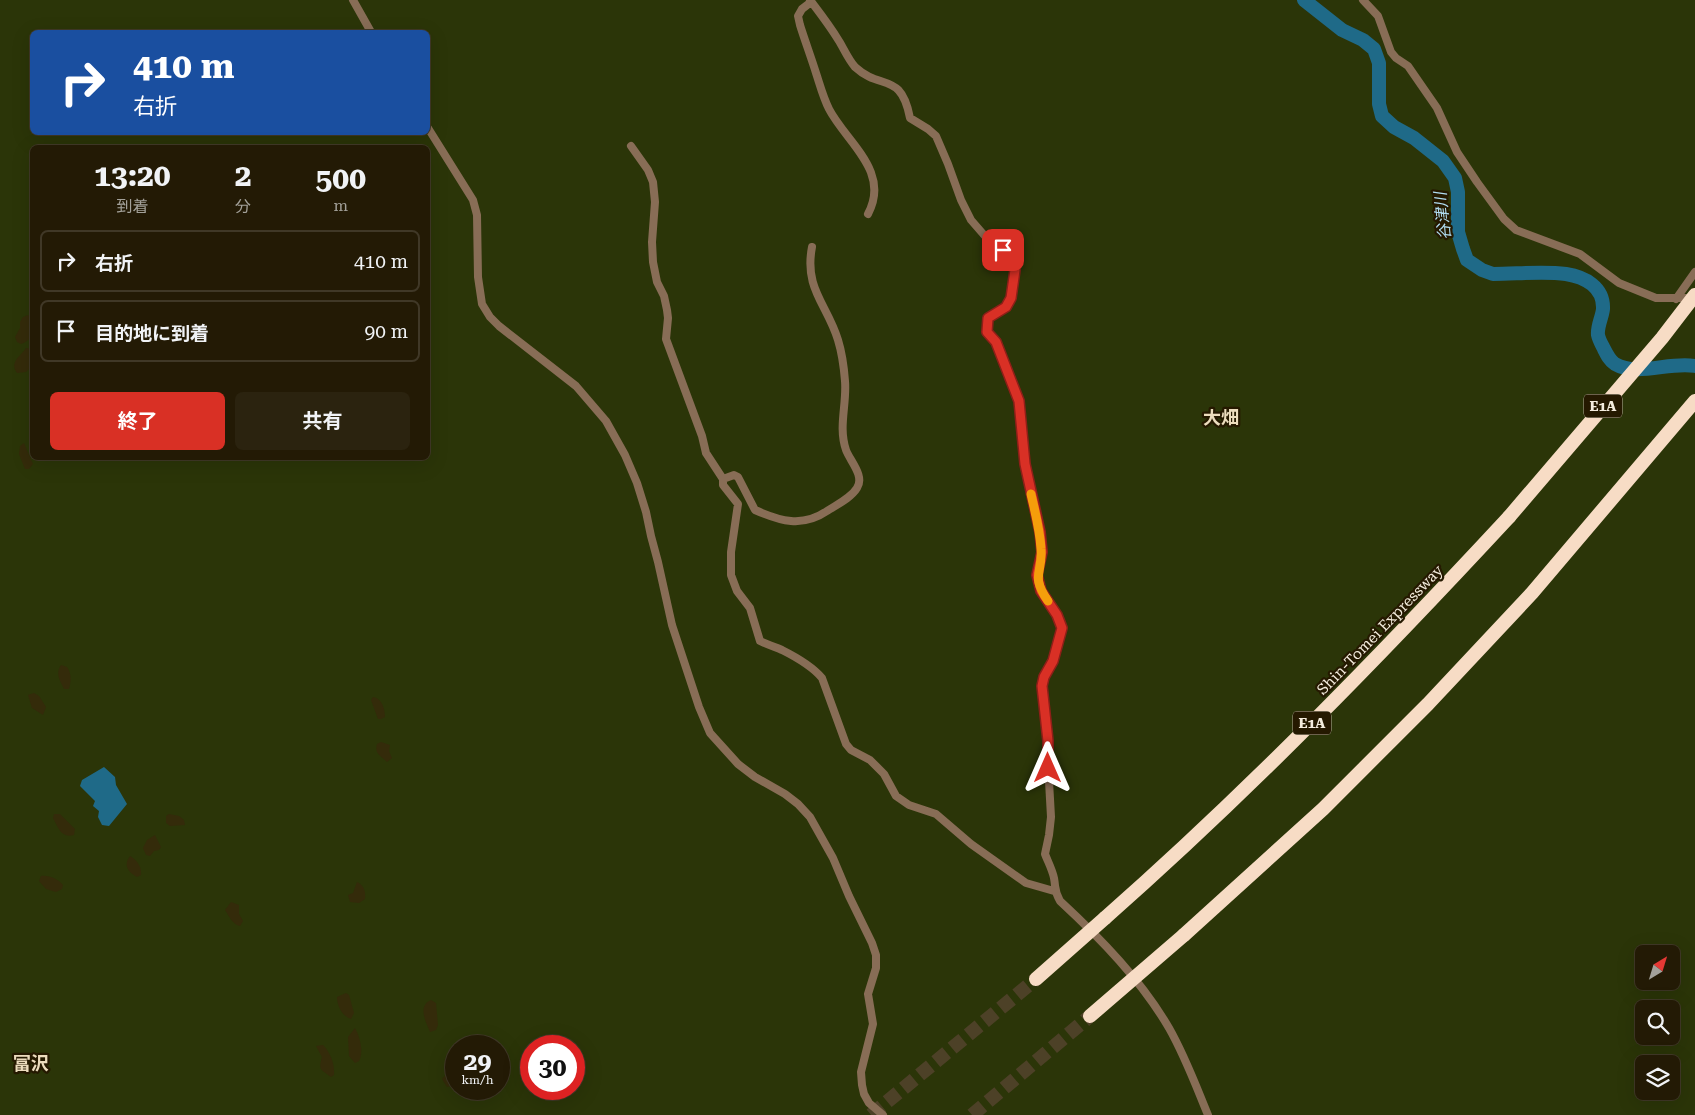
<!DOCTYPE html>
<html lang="ja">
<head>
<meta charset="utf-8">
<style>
	body { margin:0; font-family:"Roboto Serif","Noto Sans JP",serif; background:#2b230f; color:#f1f3f6; height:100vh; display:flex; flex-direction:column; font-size:19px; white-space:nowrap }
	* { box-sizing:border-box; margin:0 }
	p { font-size:16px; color:#a3a19a }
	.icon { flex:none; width:28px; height:28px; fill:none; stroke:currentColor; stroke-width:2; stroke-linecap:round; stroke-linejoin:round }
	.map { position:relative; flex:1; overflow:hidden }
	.details { position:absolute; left:30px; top:145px; width:400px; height:315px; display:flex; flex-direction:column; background:#231a05; border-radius:8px; box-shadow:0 5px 20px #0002,0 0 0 1px #403827 }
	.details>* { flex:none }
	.top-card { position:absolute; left:30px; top:30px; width:400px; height:105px; border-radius:8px; box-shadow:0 5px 20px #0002,0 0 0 1px #403827; background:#1a4fa0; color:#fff; overflow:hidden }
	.needle { width:32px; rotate:38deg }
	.fabs { position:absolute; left:1635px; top:945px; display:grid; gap:10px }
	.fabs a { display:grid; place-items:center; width:45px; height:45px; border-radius:8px; background:#231a05; box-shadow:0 5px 20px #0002,0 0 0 1px #403827; font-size:25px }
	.speed { position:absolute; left:445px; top:1035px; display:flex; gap:10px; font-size:25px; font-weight:700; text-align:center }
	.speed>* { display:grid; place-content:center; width:65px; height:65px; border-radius:50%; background:#231a05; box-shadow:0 5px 20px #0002,0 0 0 1px #403827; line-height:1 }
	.speed small { font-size:12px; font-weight:400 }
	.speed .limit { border:8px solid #d22; background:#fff; color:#111 }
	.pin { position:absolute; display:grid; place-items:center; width:42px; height:42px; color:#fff; margin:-21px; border-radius:10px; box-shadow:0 2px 8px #0006 }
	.me { position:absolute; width:55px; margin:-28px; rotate:0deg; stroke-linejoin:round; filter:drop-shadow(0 0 4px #0008) }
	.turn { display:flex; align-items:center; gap:18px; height:105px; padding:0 20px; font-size:22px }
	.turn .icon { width:65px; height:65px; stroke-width:2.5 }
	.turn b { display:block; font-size:35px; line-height:42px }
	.eta { display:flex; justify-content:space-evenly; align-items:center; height:85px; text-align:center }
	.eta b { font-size:30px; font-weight:700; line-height:35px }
	.button { display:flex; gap:10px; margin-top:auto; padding:10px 20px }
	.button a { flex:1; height:58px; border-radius:8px; background:#d93025; color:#fff; font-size:20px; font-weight:700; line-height:58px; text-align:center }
	.button a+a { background:#2b230f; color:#f1f3f6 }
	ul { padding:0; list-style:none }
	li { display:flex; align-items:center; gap:15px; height:62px; margin:0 10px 8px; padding:0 10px; border:2px solid #403827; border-radius:8px }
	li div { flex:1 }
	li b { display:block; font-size:19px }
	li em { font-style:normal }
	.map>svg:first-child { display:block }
</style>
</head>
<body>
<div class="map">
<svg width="1695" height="1115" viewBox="0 0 1695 1115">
	<rect width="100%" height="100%" fill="#2f2307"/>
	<path fill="#2b3508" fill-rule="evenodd" d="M0 0H1695V1115H0ZM32 32H428V132H32ZM32 148H428V458H32ZM1644 954H1671V981H1644ZM1644 1009H1671V1036H1644ZM456 1046H499V1089H456ZM531 1046H574V1089H531ZM1644 1064H1671V1091H1644Z"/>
	<path fill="#342b0a" d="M28 315 32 317C33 329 34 340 21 344L17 342 15 337 20 328V322L23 317Z
		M26 348 32 349V366L26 372 17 373C9 362 20 357 26 348Z
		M24 443 33 464 29 469H25L19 454 20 446Z
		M61 665 67 667C72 674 71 682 69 689H64C60 680 55 674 61 665Z
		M34 693 39 696 46 707 43 715 32 708 28 695Z
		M373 697C382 698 385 709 385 717L381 719H378L371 700Z
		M381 742 390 745 389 751 392 758 387 762C381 756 374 754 377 744Z
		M54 814H60L75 829 74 835C61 839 58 827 53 818Z
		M169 814 179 816 184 820 185 825 170 826 166 823V816Z
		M155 835 161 847 159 850 154 851 150 856 146 855 143 848 147 840Z
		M130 856C137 860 142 867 141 875L137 877C128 872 123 865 130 856Z
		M41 876C49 875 58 879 63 885L62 889 56 892 46 889 39 881Z
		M357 882C364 885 366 892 365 899L359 903 350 902 348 895 353 893Z
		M231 902 239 905V914L243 921 240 926C233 925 229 916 225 910Z
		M346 993 349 995 354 1013 351 1019C342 1016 337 1006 337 997Z
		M431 1000 436 1003 438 1025 436 1030 430 1032C426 1022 417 1006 431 1000Z
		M355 1028C360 1037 364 1052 359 1061L355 1063 349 1056 348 1037Z
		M323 1045C330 1052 335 1064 334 1075L331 1077C321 1069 318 1071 322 1057L316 1046Z
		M454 1065H456V1081L453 1086 447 1087 442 1079Z"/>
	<path fill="#1f6a88" d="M104 767 115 777 116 785 127 804 109 826 102 825 98 817 99 811 93 806 95 801 80 786 82 780Z"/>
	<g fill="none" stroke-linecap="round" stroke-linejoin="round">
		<path stroke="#1f6a88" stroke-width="14" d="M1304 0 1342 30 1363 40 1374 49 1379 63V104L1382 116 1394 127 1414 138 1443 161 1455 178 1458 192V232L1463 249 1467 260 1482 270 1493 274C1516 274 1543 271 1566 274 1585 277 1604 287 1603 309 1602 318 1597 326 1598 335 1599 340 1602 345 1604 349 1607 355 1610 361 1615 364 1637 377 1671 361 1695 366"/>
		<path stroke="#4d4127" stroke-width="14" stroke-dasharray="14 7" stroke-linecap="butt" d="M871 1115 1036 979
			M972 1115 1090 1016"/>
		<path stroke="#886d56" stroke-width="8" d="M353 0 371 32
			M810 0C820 13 830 26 839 41 844 49 848 59 855 67 881 91 901 71 910 118L928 129 936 136 948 164 961 200 971 220 991 243 1003 250 1011 258 1015 270 1011 298 1006 307 988 318 987 332 996 342 1019 401 1025 465 1040 532 1042 552 1037 575 1041 591 1057 615 1063 628 1053 661 1044 677 1042 687 1048 741 1049 781 1051 817 1049 835 1045 854C1048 862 1052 869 1054 878 1056 889 1054 891 1060 901 1101 939 1141 980 1169 1028 1185 1056 1196 1086 1208 1115
			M1363 0 1378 16 1391 52 1396 58 1408 66 1437 108 1457 152 1477 182 1504 219 1516 230 1580 254 1619 283 1656 298H1694
			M811 2 802 9 798 16 800 25C805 41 811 57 816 73 820 85 823 97 829 109 846 142 891 171 868 214
			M428 128 473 200 477 215 478 277 482 304 490 317 499 326 576 386 606 421 625 455 637 483 646 512 651 536 658 562 672 625 699 707 710 733 738 764 755 777 785 794 798 804 810 817 833 858 849 896 872 943 876 955V968L868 994 873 1024 861 1072 862 1085 864 1094 869 1103 883 1115
			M631 146 648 170 653 182 655 202 652 242 653 262 657 282 664 296 667 310 668 318 666 339 702 436 706 453 723 479V485L738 504 731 552V575L737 591 750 608 760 641C768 645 775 647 782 650 796 657 812 666 822 678L846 744 851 750 870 760 884 774 896 796 909 805 936 814 971 844 1026 883 1054 891
			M1676 299 1695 272
			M723 479 734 475 738 477 755 510C780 521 802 528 827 511 836 505 851 498 857 488 865 476 850 461 846 450 838 427 847 404 845 381 844 368 842 353 838 340 827 304 804 289 812 247"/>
		<path stroke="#f7dcc5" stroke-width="14" d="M1105 918C1248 792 1380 656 1509 517
			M1184 935 1323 809 1428 704 1532 593 1695 401"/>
		<path stroke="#f7dcc5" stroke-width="14" d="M1509 517 1662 338 1695 295
			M1036 979 1105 918
			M1090 1016 1184 935"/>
	</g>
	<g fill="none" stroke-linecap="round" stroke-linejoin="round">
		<defs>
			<path id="route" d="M1003 250 1011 258 1015 270 1011 298 1006 307 988 318 987 332 996 342 1019 401 1025 464 1040 532 1042 552 1037 575 1041 591 1057 615 1062 628 1053 661 1044 677 1042 686 1048 741V768"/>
		</defs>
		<use href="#route" stroke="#8d1f18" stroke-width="12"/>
		<use href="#route" stroke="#d93025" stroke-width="9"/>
		<path stroke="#f59e0b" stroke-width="9" d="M1031 494C1035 512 1040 530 1041 549 1043 573 1030 575 1048 601"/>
	</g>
	<g text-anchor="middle" stroke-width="4.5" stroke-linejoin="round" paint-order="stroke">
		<g fill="#251900" stroke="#b6ad9b" stroke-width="1">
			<rect x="1584" y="394.5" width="38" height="23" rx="4"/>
			<rect x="1293" y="711.5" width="38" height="23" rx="4"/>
		</g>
		<g font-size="14" font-weight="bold" fill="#f4ecdd">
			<text x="1603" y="411">E1A</text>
			<text x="1312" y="728">E1A</text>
		</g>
		<g font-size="15" fill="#f4ecdd" stroke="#251900">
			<text transform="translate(1380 630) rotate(-46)" y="5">Shin-Tomei Expressway</text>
		</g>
		<g font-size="16" font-style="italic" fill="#b1ddf2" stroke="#251900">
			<text transform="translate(1442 216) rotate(-96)" y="6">谷津川</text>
		</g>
		<g font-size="18" font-weight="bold" fill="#ecdcbd" stroke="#251900">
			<text x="1221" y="424">大畑</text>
			<text x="31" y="1070">富沢</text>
		</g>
	</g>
</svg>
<div class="fabs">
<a><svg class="needle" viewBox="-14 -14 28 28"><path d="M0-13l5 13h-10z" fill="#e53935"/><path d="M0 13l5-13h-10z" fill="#a3a19a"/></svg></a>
<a><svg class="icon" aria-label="search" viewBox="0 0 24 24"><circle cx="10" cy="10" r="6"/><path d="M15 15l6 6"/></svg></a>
<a><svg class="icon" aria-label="layers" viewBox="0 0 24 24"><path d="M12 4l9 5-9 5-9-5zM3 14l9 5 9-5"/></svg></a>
</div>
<div class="speed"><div>29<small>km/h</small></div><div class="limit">30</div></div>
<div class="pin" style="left:1003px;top:250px;background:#d93025"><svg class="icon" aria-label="arrive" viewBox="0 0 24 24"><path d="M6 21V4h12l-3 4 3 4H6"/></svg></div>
<svg class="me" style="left:1048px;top:768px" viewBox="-20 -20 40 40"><path d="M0-17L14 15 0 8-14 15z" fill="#d93025" stroke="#fff" stroke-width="4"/></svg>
<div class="top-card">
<div class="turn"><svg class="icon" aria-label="right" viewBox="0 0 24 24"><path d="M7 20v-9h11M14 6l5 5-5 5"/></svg><div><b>410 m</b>右折</div></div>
</div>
<section class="details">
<div class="eta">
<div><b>13:20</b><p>到着</p></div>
<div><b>2</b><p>分</p></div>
<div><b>500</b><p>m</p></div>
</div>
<ul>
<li><svg class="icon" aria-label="right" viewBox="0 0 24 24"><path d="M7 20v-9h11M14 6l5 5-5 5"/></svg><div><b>右折</b></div><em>410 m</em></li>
<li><svg class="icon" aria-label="arrive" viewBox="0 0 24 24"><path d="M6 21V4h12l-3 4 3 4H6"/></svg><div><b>目的地に到着</b></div><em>90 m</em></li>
</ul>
<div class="button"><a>終了</a><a>共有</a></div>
</section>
</div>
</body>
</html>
